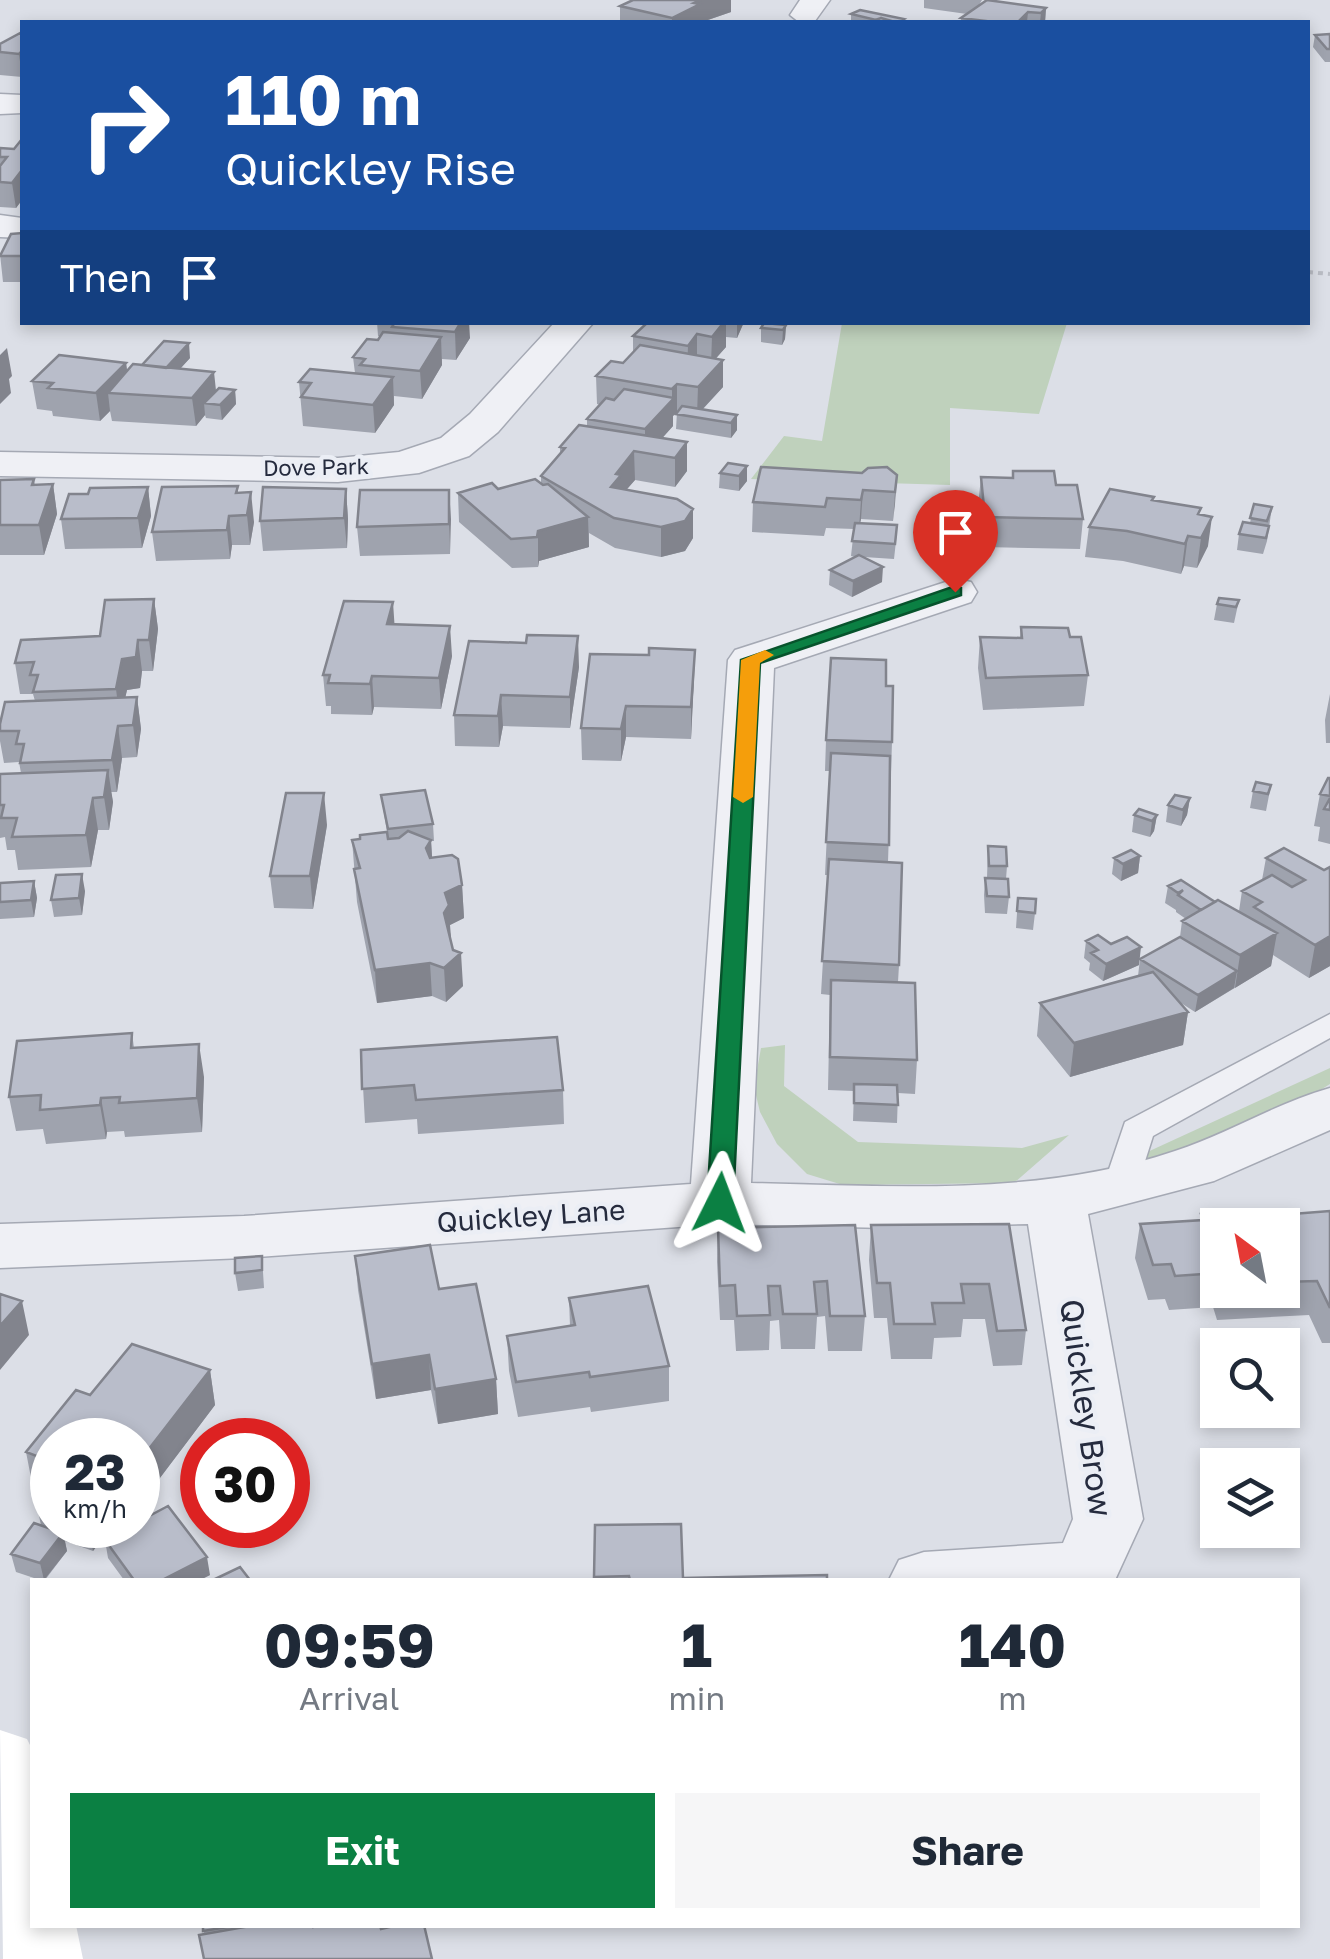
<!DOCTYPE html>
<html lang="en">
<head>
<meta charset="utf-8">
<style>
	body { margin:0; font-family:"Golos Text",sans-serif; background:#f6f6f7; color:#1f2937; height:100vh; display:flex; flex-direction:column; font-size:38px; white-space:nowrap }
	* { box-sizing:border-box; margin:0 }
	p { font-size:32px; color:#747a83 }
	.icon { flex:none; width:55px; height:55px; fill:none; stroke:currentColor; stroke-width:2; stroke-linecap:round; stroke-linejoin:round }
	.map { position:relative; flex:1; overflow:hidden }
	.panel { position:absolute; left:30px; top:1578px; width:1270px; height:350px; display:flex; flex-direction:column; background:#fff; border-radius:0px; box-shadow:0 5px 15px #0003 }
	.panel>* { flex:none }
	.banner { position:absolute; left:20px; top:20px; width:1290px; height:305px; border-radius:0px; box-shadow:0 5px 15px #0003; background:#1a4fa0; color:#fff; overflow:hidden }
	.needle { width:65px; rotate:328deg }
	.controls { position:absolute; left:1200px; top:1208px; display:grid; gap:20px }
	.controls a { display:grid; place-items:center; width:100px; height:100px; border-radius:0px; background:#fff; box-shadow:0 5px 15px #0003; font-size:50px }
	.speed { position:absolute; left:30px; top:1418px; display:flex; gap:20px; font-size:50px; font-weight:700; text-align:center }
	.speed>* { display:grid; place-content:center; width:130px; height:130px; border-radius:50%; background:#fff; box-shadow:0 5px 15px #0003; line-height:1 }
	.speed small { font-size:25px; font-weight:400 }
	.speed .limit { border:15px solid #d22; background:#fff; color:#111 }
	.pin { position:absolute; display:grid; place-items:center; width:85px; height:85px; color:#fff; margin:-102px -42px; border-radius:50% 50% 50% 0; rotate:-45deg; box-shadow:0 0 10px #0007 }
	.pin .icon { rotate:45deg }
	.me { position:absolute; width:110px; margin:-55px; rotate:3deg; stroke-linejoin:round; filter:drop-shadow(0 0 8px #0008) }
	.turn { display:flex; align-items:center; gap:35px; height:210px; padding:0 40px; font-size:45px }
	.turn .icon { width:130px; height:130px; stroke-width:2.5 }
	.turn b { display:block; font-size:70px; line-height:85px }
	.then { display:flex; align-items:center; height:95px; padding:0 40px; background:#0003; gap:20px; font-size:38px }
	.eta { display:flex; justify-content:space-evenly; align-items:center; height:170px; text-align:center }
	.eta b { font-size:60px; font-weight:700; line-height:70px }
	.action { display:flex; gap:20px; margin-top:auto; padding:20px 40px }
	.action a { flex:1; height:115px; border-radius:0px; background:#0b8043; color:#fff; font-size:40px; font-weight:700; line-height:115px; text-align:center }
	.action a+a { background:#f6f6f7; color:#1f2937 }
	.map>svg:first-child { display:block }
</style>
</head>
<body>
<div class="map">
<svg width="1330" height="1959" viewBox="0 0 1330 1959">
	<rect width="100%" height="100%" fill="#dcdfe7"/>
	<path fill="#bfd1bc" d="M842 323H1067L1039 414 950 408V485L751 479 784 436 822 441Z
		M785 1045 784 1086 858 1142 1022 1148 1069 1135 1014 1183 843 1185 807 1174 777 1144 760 1112 754 1087 761 1048Z
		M1330 1068V1084L1322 1089 1148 1164 1143 1154Z"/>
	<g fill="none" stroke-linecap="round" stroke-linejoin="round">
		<defs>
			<path id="lane" d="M1330 1014V1038L1153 1136 1134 1196 1121 1199 1108 1196 1103 1187 1125 1122Z"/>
			<path id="street" d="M800 0H830L815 21 799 22 790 15Z
				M0 94 22 95V113L0 114Z
				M0 215 22 218V238L0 237Z
				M555 322H594L498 432 469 456 419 473 338 482 0 476V452L338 458 399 452 441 438 470 414Z
				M955 579 971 582 977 592 971 602 774 668 751 1183C892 1186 1039 1197 1175 1151 1228 1134 1276 1103 1330 1088V1130L1214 1181 1088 1214 1143 1519 1115 1580H889L899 1560 924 1552 1063 1543 1073 1519 1028 1224 885 1228 720 1224 244 1258 0 1268V1224L244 1216 691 1184 728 660 735 650Z"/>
		</defs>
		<use href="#lane" stroke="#a5a9b4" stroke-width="3"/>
		<use href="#street" stroke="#a5a9b4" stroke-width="3"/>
		<path stroke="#babdc5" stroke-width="4" stroke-dasharray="5 5" stroke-linecap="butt" d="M1308 272 1330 274"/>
		<use href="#lane" fill="#eff0f5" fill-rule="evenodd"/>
		<use href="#street" fill="#eff0f5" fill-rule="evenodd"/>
		<path fill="#fff" fill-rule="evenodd" d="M0 1730 27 1739 32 1749V1925H76L83 1959H3Z"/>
	</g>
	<path fill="#9fa3ae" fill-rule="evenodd" d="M924 0H982L979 5 1046 8 1045 22H961V18L967 14 924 8Z
		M620 6 731 12 702 22H620Z
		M851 14 904 22H851Z
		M22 32V77L0 75V44Z
		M1330 34V62H1325L1313 47 1315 35Z
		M22 139V200L16 208 0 207V148L14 149Z
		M22 233V282H3L0 254Z
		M377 322H461L470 338 456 360 442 359V365L422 399 394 396V405L375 433 303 426 299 382 355 373 353 357 380 337 378 336Z
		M648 322H744L737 338 726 337V347L716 358 723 387 703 409 737 415V430L731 438 676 429 677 412 673 416V426L662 438 687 471 675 487 635 480 626 490 693 509V538L685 551 661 557 615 548 589 533V547L539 561 538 567 512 568 459 522 458 493 541 484V476L560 454V447L587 426V419L600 405 597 404 596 376 623 363 633 353V336Z
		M786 325 785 339 782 345 761 342V328Z
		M190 358 180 369 216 391 235 390 236 404 222 420 206 418 205 415 196 426 112 421 110 411 100 421 53 416 52 411 37 409 32 381 126 363 127 371 142 365Z
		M747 466V481L739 491 719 488 720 473Z
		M862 473 897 475 893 521 861 519 860 523 897 525 896 541 894 559 864 557 882 582 852 597 829 585 830 570 856 557 851 556 854 529 826 528 824 536 752 532 753 502Z
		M981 477 1056 485 1083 519 1080 549 983 547 978 506Z
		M34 479 35 485 53 484 57 514 44 555H0V480Z
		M238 486V493L254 522 250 545H232L230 559 156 561 152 532Z
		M148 487 151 516 142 548 65 549 61 519Z
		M346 489 348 519 347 548 263 551 260 521Z
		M449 490 450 554 360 556 357 527Z
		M1153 500 1200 515 1208 546 1197 568 1184 566 1181 574 1123 561 1085 557 1089 527Z
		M1254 504 1272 507 1267 541 1263 554 1237 550 1239 534 1250 523Z
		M154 599 158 629 153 671H142L140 688 127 690 125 698 137 697 141 729 137 757 122 758 117 792H111L113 802 109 830H98L91 867 18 870 15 850H7L5 837 0 838V774L21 773 19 762 4 763 0 741V724L35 701 33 694H20L15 663 100 636Z
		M1239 600 1234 623 1214 620 1217 604Z
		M394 625 452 656 441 709 374 707 372 715 331 714V706H326L323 675Z
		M1021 627 1070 637 1088 675 1084 706 983 710 978 668 980 637 1020 638Z
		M526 643 579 667 570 728 503 726 499 747 455 746 454 715Z
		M695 650 691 739 626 737 621 761 582 760 581 728 649 655Z
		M886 686 892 742 888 862 899 965 898 982 917 1060 915 1094 898 1093 897 1123 853 1121 854 1091 828 1090 830 995 821 994 828 875H825L830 771H825L826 740Z
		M1330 694V743H1326L1325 720Z
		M1330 778V844L1318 841 1320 827 1314 826 1320 794Z
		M1271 785 1266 811 1250 808 1253 791Z
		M381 795 433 824 434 841H431L432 858 462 885 464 918 450 925V939L463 986 446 1002 432 996 377 1003 357 902 352 840 387 832Z
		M1190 798 1187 815 1181 826 1166 822 1168 805Z
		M1134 815H1157L1154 831 1150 837 1132 832Z
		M327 825 313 909 274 908 270 876Z
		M988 846 1007 866 1006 879 1009 897 1007 914 985 913 984 895 985 878H987Z
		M1140 856 1138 873 1121 881 1112 874 1114 858Z
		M1266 858 1324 870 1330 867V966L1309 978 1273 955 1271 966 1195 1012 1181 1003 1188 1012 1183 1045 1070 1077 1037 1036 1040 1003 1138 976 1140 959 1180 937 1182 921 1186 919 1176 912V910L1165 903 1168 886 1239 911 1242 891 1262 880Z
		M34 881 37 898 34 917 0 919V883Z
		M85 891 82 915 54 917 51 900Z
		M1018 898 1035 913 1033 930 1016 928Z
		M1086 941 1139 965 1103 981 1089 970 1090 963 1084 958Z
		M132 1033 134 1048 204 1077 202 1132 125 1137 124 1131 107 1132 106 1139 46 1144 43 1129 16 1131 9 1097Z
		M361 1050 563 1090 564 1124 418 1134 417 1119 365 1123Z
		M1330 1211V1343H1322L1309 1315 1217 1320 1213 1307 1169 1310 1165 1299 1148 1300 1135 1258 1140 1224 1200 1220 1201 1214 1242 1218ZM1218 1225H1282V1290H1218Z
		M1009 1224 1026 1330 1022 1365 993 1366 985 1319H963L961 1337 934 1338 932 1359H891L887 1318H874L869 1260 871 1225Z
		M855 1225 865 1316 862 1351H828L825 1316 817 1317 815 1349H781L779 1320 770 1321 769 1350 736 1351 734 1320H720L717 1262 718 1228Z
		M262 1256 264 1288 238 1291 235 1273Z
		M355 1256 439 1289 496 1379 498 1414 438 1424 431 1390 376 1399 358 1290Z
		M569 1298 669 1366V1401L591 1412 590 1407 518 1417 509 1371 507 1336 570 1326Z
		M210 1370 215 1405 138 1507V1440H52V1525H124L122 1528 113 1525 93 1551 65 1541 67 1551 45 1580H40L16 1572 11 1554 41 1525 35 1498 41 1490 33 1488 26 1452 90 1395Z
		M595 1525 683 1578 827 1580H594Z
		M105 1540 210 1575 200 1580H124L108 1558Z
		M203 1925H381V1929L432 1959 204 1934Z"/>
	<path fill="#82848d" d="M701 0H731V12L702 22H672V18L694 3Z
		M1046 8 1045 22H1040L1041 13Z
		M1028 12 1027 22H1018Z
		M22 51V77L19 54Z
		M22 170V200L16 208 12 183Z
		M461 322H469L470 338 456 360 455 332Z
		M724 322H726V347L711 364 712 337Z
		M737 322H744L737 338Z
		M786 325 785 339 782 345 783 330Z
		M697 334V362L687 373 688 346Z
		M441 337 442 365 422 399 420 371Z
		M189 343 190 358 167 383 165 369Z
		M7 348 12 376 9 379 11 393 0 404V355Z
		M723 360V387L697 415 698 387Z
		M126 363 130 391 108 393 110 411 100 421 96 393Z
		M214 372 217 400 204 403 205 415 196 426 192 398Z
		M393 377 394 405 375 433 373 405Z
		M677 384V412L673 416V426L649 453H645V429L672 399V389Z
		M235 390 236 404 222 420 220 405Z
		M737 415V430L731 438V423Z
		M687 442V471L675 487V458Z
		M634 451 635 480 621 496 611 487 616 474Z
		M747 466V481L739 491V476Z
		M897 475 895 504 893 521 895 492Z
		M53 484 57 514 44 555 39 525Z
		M148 487 151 516 142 548 138 518Z
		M346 489 348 519 347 548 344 518Z
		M449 490 451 519 450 554 449 524Z
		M863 490 861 519 859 529 861 500Z
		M251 492 254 522 250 545 247 515Z
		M693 509V538L685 551 661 557V527Z
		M229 516 232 545 230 559 227 530Z
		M588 517 589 547 539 561 538 567V531Z
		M1212 517 1208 546 1197 568 1201 538Z
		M1188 536 1184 566 1181 574 1185 544Z
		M883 567 882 582 852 597 853 581Z
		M154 599 158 629 153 671 149 640Z
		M393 602 395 632 387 624Z
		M450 626 452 656 441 709 439 678Z
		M578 636 579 667 570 728V697Z
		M138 640 142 671 140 688 127 690 120 721 116 689 122 659Z
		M695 650 694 680 691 739V707Z
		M372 676 374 707 372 715 370 684Z
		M501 695 503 726 499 747 498 716Z
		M137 697 141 729 137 757 133 725Z
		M626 706V737L621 761V729Z
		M118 726 122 758 117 792 112 760Z
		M108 770 113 802 109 830 104 797Z
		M324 793 327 825 313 909 310 876Z
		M93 798 98 830 91 867 86 835Z
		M1190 798 1187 815 1181 826 1183 810Z
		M1157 815 1154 831 1150 837 1152 821Z
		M431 840 433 872 426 848Z
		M1140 856 1138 873 1121 881 1123 864Z
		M82 874 85 891 82 915 79 898Z
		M34 881 37 898 34 917 31 900Z
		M462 885 464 918 450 925 451 937 446 946 444 913 445 893Z
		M1330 925V966L1309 978 1315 945Z
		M1277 933 1271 966 1235 988 1240 955Z
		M1141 947 1139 965 1103 981 1106 964Z
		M461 953 463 986 446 1002 444 968Z
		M430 963 432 996 377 1003 375 970Z
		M1237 971 1234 988 1195 1012 1198 995Z
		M1188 1012 1183 1045 1070 1077 1074 1043Z
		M199 1044 204 1077 202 1132 197 1098Z
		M101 1098 107 1132 106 1139 100 1105Z
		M22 1301 29 1335 0 1370V1326Z
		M429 1355 431 1390 376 1399 372 1364Z
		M210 1370 215 1405 138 1507V1463Z
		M496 1379 498 1414 438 1424 435 1389Z
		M88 1525H113L93 1551Z
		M63 1533 67 1551 44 1580 40 1563Z
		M207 1557 210 1575 200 1580H162Z"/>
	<path fill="#b9bdca" stroke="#82848d" stroke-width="2.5" d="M633 0H701L694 3 700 4 672 18 620 6Z
		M987 0 1046 8 1041 13 1028 12 1018 22H994L961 18Z
		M860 10 904 19 899 22H894L881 18 876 20 851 14Z
		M881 18 895 22H869Z
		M22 32V51L19 54 0 52V44Z
		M1330 34V49H1327L1315 35Z
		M22 139V170L12 183 0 182V166L7 157H0V148L14 149Z
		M22 233V256H0L11 234Z
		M395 322H461L455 332 392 327Z
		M648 322H724L712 337 697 334 688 346 633 336Z
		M764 323 786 325 783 330 761 328Z
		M383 332 441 337 420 371 360 365 365 359 353 357 367 339 378 340Z
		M164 341 189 343 166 368 142 365Z
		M640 345 723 360 698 387 677 384 672 389 596 376 611 361 623 363Z
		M59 355 126 363 96 393 48 388 53 383 32 381Z
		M133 364 214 372 192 398 108 393Z
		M310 369 393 377 373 405 301 397 311 383 299 382Z
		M219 388 235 390 220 405 204 403Z
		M624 389 674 398 645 429 587 419 606 398 614 400Z
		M682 406 737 415 731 423 676 414Z
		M579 425 687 442 675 458 634 451 616 474 621 475 611 487 677 499 693 509 685 521 661 527 614 518 541 476 565 448 560 447Z
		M728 463 747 466 739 476 720 473Z
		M761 467 862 473 868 468 887 467 897 475 895 492 863 490 861 500 827 498 825 507 753 502Z
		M1013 471H1054L1056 485H1077L1083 519 985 517 981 477 1013 478Z
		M34 479 32 485 53 484 39 525H0V480Z
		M535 479 543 485 548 484 588 517 538 531 537 537 511 539 458 493 492 483 498 489Z
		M238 486 236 493 251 492 247 515 229 516 227 530 152 532 162 487Z
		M148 487 138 518 61 519 69 494H88L90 488Z
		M263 487 346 489 344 518 260 521Z
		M1110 489 1154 497 1152 500 1201 508 1198 514 1212 517 1201 538 1188 536 1185 544 1127 531 1089 527Z
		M360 490H449V524L357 527Z
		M1254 504 1272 507 1267 521 1250 518Z
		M1243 522 1269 526 1266 538 1239 534Z
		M855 523 897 525 895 544 852 541Z
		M859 555 883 567 853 581 830 570Z
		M1219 598 1239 600 1236 607 1217 604Z
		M154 599 149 640H138L136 657 122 659 116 689 33 692 38 675H30L34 662 15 663 21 640 100 636 105 600Z
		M344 601 393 602 387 624 450 626 439 678 372 676 370 684 328 683 330 675H323Z
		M1021 627 1068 628 1070 637H1081L1088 675 986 678 980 637 1022 638Z
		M527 635 578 636 570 697 501 695 498 716 454 715 469 641 526 643Z
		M649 648 695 650 691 707 626 706 621 729 581 728 590 654 649 655Z
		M831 658 886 660V686H893L892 742 826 740Z
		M137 697 133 725 118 726 112 760 20 763 24 744H16L19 731H0V724L5 702Z
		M831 753 890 756 889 845 826 842Z
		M108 770 104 797 93 798 86 835 12 837 17 818H1L4 805H0V774Z
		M1328 778H1330V796L1320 794Z
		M1256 782 1271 785 1268 794 1253 791Z
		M425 790 433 824 388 829 381 795Z
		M286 793H324L310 876H270Z
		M1175 795 1190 798 1183 810 1168 805Z
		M1330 798V810L1324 809Z
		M1139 809 1157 815 1152 821 1134 815Z
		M408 831 431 840 426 848 430 858 452 855 458 859 462 885 445 893 449 905 444 913 453 950 461 953 444 968 430 963 375 970 354 869 360 868 352 840 360 839V835L387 832 388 839 399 838Z
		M988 846 1006 847 1007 866H989Z
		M1284 848 1324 870 1330 867V936L1315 945 1254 907 1262 902 1242 891 1272 875 1292 887 1305 880 1266 858Z
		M1131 850 1140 856 1123 864 1114 858Z
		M829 859 902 863 899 965 822 961Z
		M82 874 79 898 51 900 56 875Z
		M985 878 1008 879 1009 897 987 896Z
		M1181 880 1215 902 1201 910 1178 895 1183 890 1178 893 1168 886Z
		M34 881 31 900 0 902V883Z
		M1018 898 1036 899 1035 913 1017 911Z
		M1218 900 1277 933 1240 955 1182 921Z
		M1098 935 1111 944 1127 937 1141 947 1106 964 1091 953 1098 950 1086 941Z
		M1180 937 1237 971 1198 995 1140 959Z
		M1153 972 1188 1012 1074 1043 1040 1003Z
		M831 980 915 983 917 1060 830 1057Z
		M132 1033 131 1048 199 1044 197 1098 119 1103 120 1097 101 1098 100 1105 40 1110 41 1095 9 1097 17 1041Z
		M557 1037 563 1090 416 1100 414 1085 362 1089 361 1050Z
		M854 1084 897 1085 898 1105 854 1103Z
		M1330 1211V1308L1317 1281 1282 1282V1225H1218V1273L1175 1276 1171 1264 1153 1265 1140 1224 1203 1220 1201 1214 1240 1213 1242 1218Z
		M1009 1224 1026 1330 997 1331 989 1284H961L964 1303H932L935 1324H894L890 1283H877L871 1225Z
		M855 1225 865 1316H830L827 1281 814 1282 817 1314H783L780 1286H768L770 1315 737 1316 735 1285 720 1286 718 1228Z
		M430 1245 439 1289 476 1284 496 1379 435 1389 429 1355 372 1364 355 1256Z
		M262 1256V1270L235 1273V1258Z
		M648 1286 669 1366 590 1377 589 1372 516 1382 507 1336 575 1325 569 1298Z
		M0 1294 22 1301 0 1326Z
		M132 1344 210 1370 138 1463V1440H52V1462L26 1452 76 1390 90 1395Z
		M52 1477V1504L35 1498Z
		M168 1506 207 1557 162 1580H134L105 1540 133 1525H138V1522Z
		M34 1523 63 1533 40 1563 11 1554Z
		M681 1524 683 1578 827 1575V1580H630L629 1576 594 1577 595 1525Z
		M240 1567 250 1580H213Z
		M203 1925H240L203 1931Z
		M256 1925H312L313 1927 320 1925H380L381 1929 398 1925H424L432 1959H204L199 1935Z"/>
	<path fill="#0b8043" stroke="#07532c" stroke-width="2.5" d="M955 586 961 588V595L760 663 733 1203 720 1212 711 1209 707 1203 741 660Z"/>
	<path fill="#f59e0b" d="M765 650 774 655 760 663 753 797 743 803 733 797 741 660Z"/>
	<g text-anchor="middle" stroke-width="9" stroke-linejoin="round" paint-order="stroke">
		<g font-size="22" fill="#252b3e" stroke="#ebeef5">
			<text transform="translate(316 467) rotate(-1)" y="8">Dove Park</text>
		</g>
		<g font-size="28" fill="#252b3e" stroke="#ebeef5">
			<text transform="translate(531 1216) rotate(-4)" y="10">Quickley Lane</text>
		</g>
		<g font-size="32" fill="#252b3e" stroke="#ebeef5">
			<text transform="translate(1086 1408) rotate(82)" y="11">Quickley Brow</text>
		</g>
	</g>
</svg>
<div class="controls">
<a><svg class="needle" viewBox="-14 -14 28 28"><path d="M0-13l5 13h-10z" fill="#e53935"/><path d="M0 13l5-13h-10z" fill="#747a83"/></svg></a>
<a><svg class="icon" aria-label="search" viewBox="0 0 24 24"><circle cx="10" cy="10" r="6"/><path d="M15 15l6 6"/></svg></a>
<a><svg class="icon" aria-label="layers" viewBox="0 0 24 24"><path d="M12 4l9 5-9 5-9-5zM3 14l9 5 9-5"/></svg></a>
</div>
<div class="speed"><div>23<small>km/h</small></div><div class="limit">30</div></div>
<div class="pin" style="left:955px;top:592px;background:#d93025"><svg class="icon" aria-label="arrive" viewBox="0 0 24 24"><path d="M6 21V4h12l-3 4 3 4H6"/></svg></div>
<svg class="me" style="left:720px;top:1203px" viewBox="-20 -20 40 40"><path d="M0-17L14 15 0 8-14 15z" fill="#0b8043" stroke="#fff" stroke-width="4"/></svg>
<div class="banner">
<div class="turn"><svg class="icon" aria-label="right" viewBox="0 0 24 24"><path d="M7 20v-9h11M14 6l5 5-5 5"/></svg><div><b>110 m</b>Quickley Rise</div></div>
<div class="then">Then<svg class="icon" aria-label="arrive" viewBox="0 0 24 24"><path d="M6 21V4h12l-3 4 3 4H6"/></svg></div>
</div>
<section class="panel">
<div class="eta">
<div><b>09:59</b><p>Arrival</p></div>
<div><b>1</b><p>min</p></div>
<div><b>140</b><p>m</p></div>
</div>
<div class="action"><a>Exit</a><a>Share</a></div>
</section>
</div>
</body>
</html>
